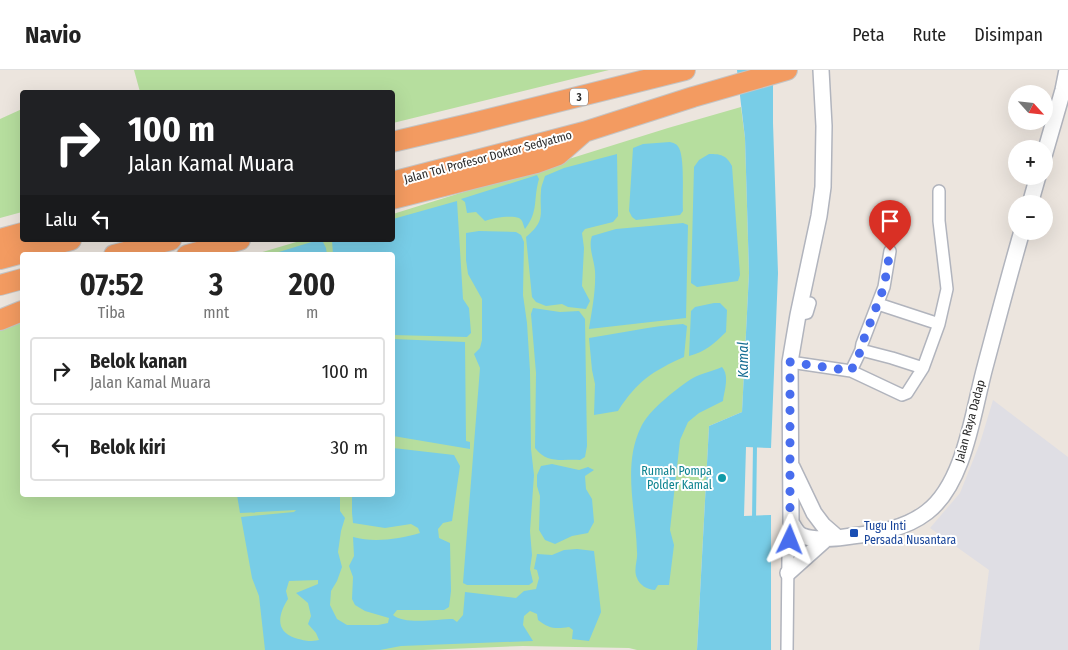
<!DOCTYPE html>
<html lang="id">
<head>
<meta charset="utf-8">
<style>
	body { margin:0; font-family:"Fira Sans Condensed",sans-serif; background:#f2f2f2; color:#222; height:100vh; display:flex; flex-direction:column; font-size:19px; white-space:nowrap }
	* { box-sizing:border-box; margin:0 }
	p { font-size:16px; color:#767676 }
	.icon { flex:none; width:28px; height:28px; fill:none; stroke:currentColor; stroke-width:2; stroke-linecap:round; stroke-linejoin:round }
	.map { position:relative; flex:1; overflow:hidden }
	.side { position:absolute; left:20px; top:182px; width:375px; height:245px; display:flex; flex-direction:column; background:#fff; border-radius:5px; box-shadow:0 5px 20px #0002 }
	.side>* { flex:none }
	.banner { position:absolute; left:20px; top:20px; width:375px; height:152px; border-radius:5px; box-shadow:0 5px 20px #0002; background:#202124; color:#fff; overflow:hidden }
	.needle { width:32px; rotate:117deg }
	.controls { position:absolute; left:1008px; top:15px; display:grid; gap:10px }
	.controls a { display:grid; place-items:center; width:45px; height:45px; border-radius:50%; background:#fff; box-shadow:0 5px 20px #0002; font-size:25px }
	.pin { position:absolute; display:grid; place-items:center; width:42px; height:42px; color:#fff; margin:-51px -21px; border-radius:50% 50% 50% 0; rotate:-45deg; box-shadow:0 0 5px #0007 }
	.pin .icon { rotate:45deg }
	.me { position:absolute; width:55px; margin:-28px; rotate:2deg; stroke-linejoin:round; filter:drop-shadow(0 0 4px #0008) }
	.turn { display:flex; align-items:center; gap:18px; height:105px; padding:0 25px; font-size:22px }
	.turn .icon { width:65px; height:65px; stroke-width:2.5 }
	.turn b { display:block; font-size:35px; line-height:42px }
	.then { display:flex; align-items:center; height:48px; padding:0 25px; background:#0003; gap:10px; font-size:19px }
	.eta { display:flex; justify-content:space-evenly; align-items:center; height:85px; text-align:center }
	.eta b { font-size:30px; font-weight:700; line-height:35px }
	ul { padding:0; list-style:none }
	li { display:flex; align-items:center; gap:15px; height:68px; margin:0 10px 8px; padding:0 15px; border:2px solid #e0e0e0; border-radius:5px }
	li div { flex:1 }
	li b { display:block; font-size:19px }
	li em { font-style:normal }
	header { display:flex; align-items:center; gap:30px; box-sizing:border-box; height:70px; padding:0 25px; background:#fff; border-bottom:1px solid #e0e0e0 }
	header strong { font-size:24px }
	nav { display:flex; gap:28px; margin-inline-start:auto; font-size:18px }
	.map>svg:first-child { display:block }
</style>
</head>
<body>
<header>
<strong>Navio</strong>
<nav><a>Peta</a><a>Rute</a><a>Disimpan</a></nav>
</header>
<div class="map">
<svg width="1068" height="580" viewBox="0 0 1068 580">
	<rect width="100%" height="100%" fill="#ece5de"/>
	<path fill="#dfdee4" d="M993 330 1068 387V580H979L989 500 930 458 960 423 980 373Z"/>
	<path fill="#b6de9e" d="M134 0H609L393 53 392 22H140Z
		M741 37 745 68 749 203 742 342 709 356 697 580H637L629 578 523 576 423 580H0V259L22 252V425H392V185H252L303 170H392L393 144 668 58Z
		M22 39V142L0 148V49Z"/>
	<path fill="#78cde7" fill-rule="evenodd" d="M737 0H773V53L778 203 771 378 746 377 744 446 771 445V580H697L709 356 742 342 749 203 745 68Z
		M670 72C674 73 677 74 679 78 685 90 682 126 683 141L680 145 636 150 632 147 629 141 633 78 643 74Z
		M617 84 618 146 613 152 585 159 582 163 584 178 582 216 590 231 586 239 568 237 562 234 546 236 536 232 532 227 526 167C547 150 539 143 541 121 541 116 544 110 545 106L564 98Z
		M709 84C721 84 726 85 732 96L740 205 738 211 697 217 691 213 694 97 699 90Z
		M537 105 539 109C533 129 539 141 525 159 523 155 523 150 519 148 511 145 492 148 485 151L476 142 467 143 465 132 461 129Z
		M457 131 463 229 469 238 471 263 467 267 393 265 392 185H333L332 170H392L393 149Z
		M683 153 688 155 686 248 589 259C592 240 596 220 595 201 594 189 588 177 592 166L616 159Z
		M479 161 516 162 521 165 524 172 523 225 527 253 530 301 531 379 534 405 530 461 532 485 530 499 533 512 529 515H467L463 513 480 298 474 284 480 278 482 270V229L468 204 466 190V163Z
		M318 170H322L326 178 327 185H269Z
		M714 233H720L727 240 726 262C714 274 705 282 689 286L691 241 695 237Z
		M533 238 560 242 579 241 585 249 587 376 585 387 580 390C561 389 547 394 535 378L536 303 531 244Z
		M683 254 687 256 684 287C653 301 637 311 618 341L594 345 595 314 592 300 589 268C621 263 651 256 683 254Z
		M393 269 465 272 466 371 470 372V379L393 366Z
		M722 297C730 306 724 321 723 331L699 343 688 352 680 370 670 460 674 475 669 515H658L655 520C648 520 639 515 637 508 633 500 638 490 637 482 636 440 622 396 641 357 648 341 678 317 693 308 702 303 713 301 722 297Z
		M393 378 454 385 460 396 452 451 443 453 438 459 439 468 450 473 451 521 449 537 444 540H397L393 545C404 555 438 549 453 549L457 552 463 545 465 522 516 528 524 521 536 519 539 508 537 500 534 499 537 484 552 485 564 480 577 479 594 481 601 542 589 571 572 569 573 560 569 557C556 559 549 559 538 550L537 544 530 541 524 546 523 555 533 571 401 576 380 580H265L259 526 252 508 241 447 294 442 296 440 240 443 237 425H340V441L345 448 341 461 338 482 342 497 337 511 331 521 330 535 337 549 347 555H378L388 553 389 548 365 541 355 535 352 529 353 507 349 496 354 486 353 467C374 473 399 469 420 463L418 458 411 454 385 458 353 453 352 443V425H392ZM318 510V514L296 523 308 533 311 546 308 554 316 563 319 570C308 572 306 571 295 568 275 561 278 545 288 529L286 521 289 511Z
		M552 394 579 400 588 397 594 400 585 406 586 419 592 429 594 452 588 463 572 466 555 474 545 470 539 460 540 426 537 416V405L541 396Z"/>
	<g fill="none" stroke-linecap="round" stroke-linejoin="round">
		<path stroke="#78cde7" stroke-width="4" d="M754 450 755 375"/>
		<defs>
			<path id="minor" d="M878 234 939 254
				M798 245 807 243 810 233
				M861 280 892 288 923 298
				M790 292 851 301 861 280 862 274 884 217 890 181
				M851 301 902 325 907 323 923 298 939 254 947 219 939 151V121
				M787 580 788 487 791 452"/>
			<path id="secondary" d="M821 0 824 56 823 117 819 146 798 245 790 292 791 452C794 457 797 464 803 466 814 471 840 468 852 466 878 463 905 459 927 442 965 413 973 341 985 297 997 252 1009 206 1022 161
				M1044 86 1063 20 1067 0
				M1030 134 1038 106
				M792 397 814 443 823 455 838 468
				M788 503 826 469"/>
			<path id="motorway" d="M392 72 473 53 685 0
				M392 112 584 62 693 27 787 0
				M392 129 536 93 558 85 582 64
				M0 169 22 163
				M114 185 171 170
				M187 185 240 170
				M0 189 71 170
				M0 215 22 209
				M0 250 22 241"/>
		</defs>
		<use href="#minor" stroke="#b1b4bd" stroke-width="14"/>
		<use href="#secondary" stroke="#b1b4bd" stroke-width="18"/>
		<use href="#motorway" stroke="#c4c4c4" stroke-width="22"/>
		<use href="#minor" stroke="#fff" stroke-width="11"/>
		<use href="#secondary" stroke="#fff" stroke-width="15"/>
		<use href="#motorway" stroke="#f39b61" stroke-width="20"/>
	</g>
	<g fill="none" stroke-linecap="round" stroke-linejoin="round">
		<path stroke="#486dee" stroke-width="9" stroke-dasharray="0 16.2" d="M790 470V292L851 301 861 280 862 274 884 217 890 181"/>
	</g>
	<circle fill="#0f9aa8" stroke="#fff" stroke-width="2" cx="722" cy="408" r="5"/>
	<rect fill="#1a4fb4" stroke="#fff" stroke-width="2" x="849" y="458" width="10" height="10" rx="2.5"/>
	<g text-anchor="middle" stroke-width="4" stroke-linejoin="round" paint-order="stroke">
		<rect fill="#fff" stroke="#6b6b6b" stroke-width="1" x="570" y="18.5" width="18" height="17" rx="4"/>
		<g font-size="11" font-weight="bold" fill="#2b2b2b">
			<text x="579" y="31">3</text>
		</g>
		<g font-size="12" fill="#2b2b2b" stroke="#fff">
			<text transform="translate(488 87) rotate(-15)" y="4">Jalan Tol Profesor Doktor Sedyatmo</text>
			<text transform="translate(970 351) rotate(-75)" y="4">Jalan Raya Dadap</text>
		</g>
		<g font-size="12" fill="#0d838f" stroke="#fff" text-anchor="end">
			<text x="712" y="405">Rumah Pompa<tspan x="712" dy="14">Polder Kamal</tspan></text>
		</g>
		<g font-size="12" fill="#164399" stroke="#fff" text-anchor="start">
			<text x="864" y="460">Tugu Inti<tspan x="864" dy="14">Persada Nusantara</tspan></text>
		</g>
		<g font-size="14" font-style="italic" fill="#166d93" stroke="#fff">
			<text transform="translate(743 290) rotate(-90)" y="5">Kamal</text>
		</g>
	</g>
</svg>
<div class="controls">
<a><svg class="needle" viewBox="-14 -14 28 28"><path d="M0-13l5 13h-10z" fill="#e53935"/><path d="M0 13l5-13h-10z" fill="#767676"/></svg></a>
<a>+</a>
<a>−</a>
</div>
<div class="pin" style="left:890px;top:181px;background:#d93025"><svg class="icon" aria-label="arrive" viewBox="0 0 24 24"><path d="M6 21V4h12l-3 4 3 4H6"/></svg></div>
<svg class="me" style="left:790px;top:470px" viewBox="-20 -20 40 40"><path d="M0-17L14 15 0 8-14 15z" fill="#486dee" stroke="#fff" stroke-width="4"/></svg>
<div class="banner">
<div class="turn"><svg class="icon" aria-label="right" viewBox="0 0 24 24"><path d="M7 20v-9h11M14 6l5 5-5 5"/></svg><div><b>100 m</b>Jalan Kamal Muara</div></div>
<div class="then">Lalu<svg class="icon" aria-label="left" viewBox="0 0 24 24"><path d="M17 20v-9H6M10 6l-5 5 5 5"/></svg></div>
</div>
<section class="side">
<div class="eta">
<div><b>07:52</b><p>Tiba</p></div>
<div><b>3</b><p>mnt</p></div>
<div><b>200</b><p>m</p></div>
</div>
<ul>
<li><svg class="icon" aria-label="right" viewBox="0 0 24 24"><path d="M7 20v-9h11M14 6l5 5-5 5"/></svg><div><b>Belok kanan</b><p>Jalan Kamal Muara</p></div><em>100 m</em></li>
<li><svg class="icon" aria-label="left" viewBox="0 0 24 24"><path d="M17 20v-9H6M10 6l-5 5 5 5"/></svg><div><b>Belok kiri</b></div><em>30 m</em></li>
</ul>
</section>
</div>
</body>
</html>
